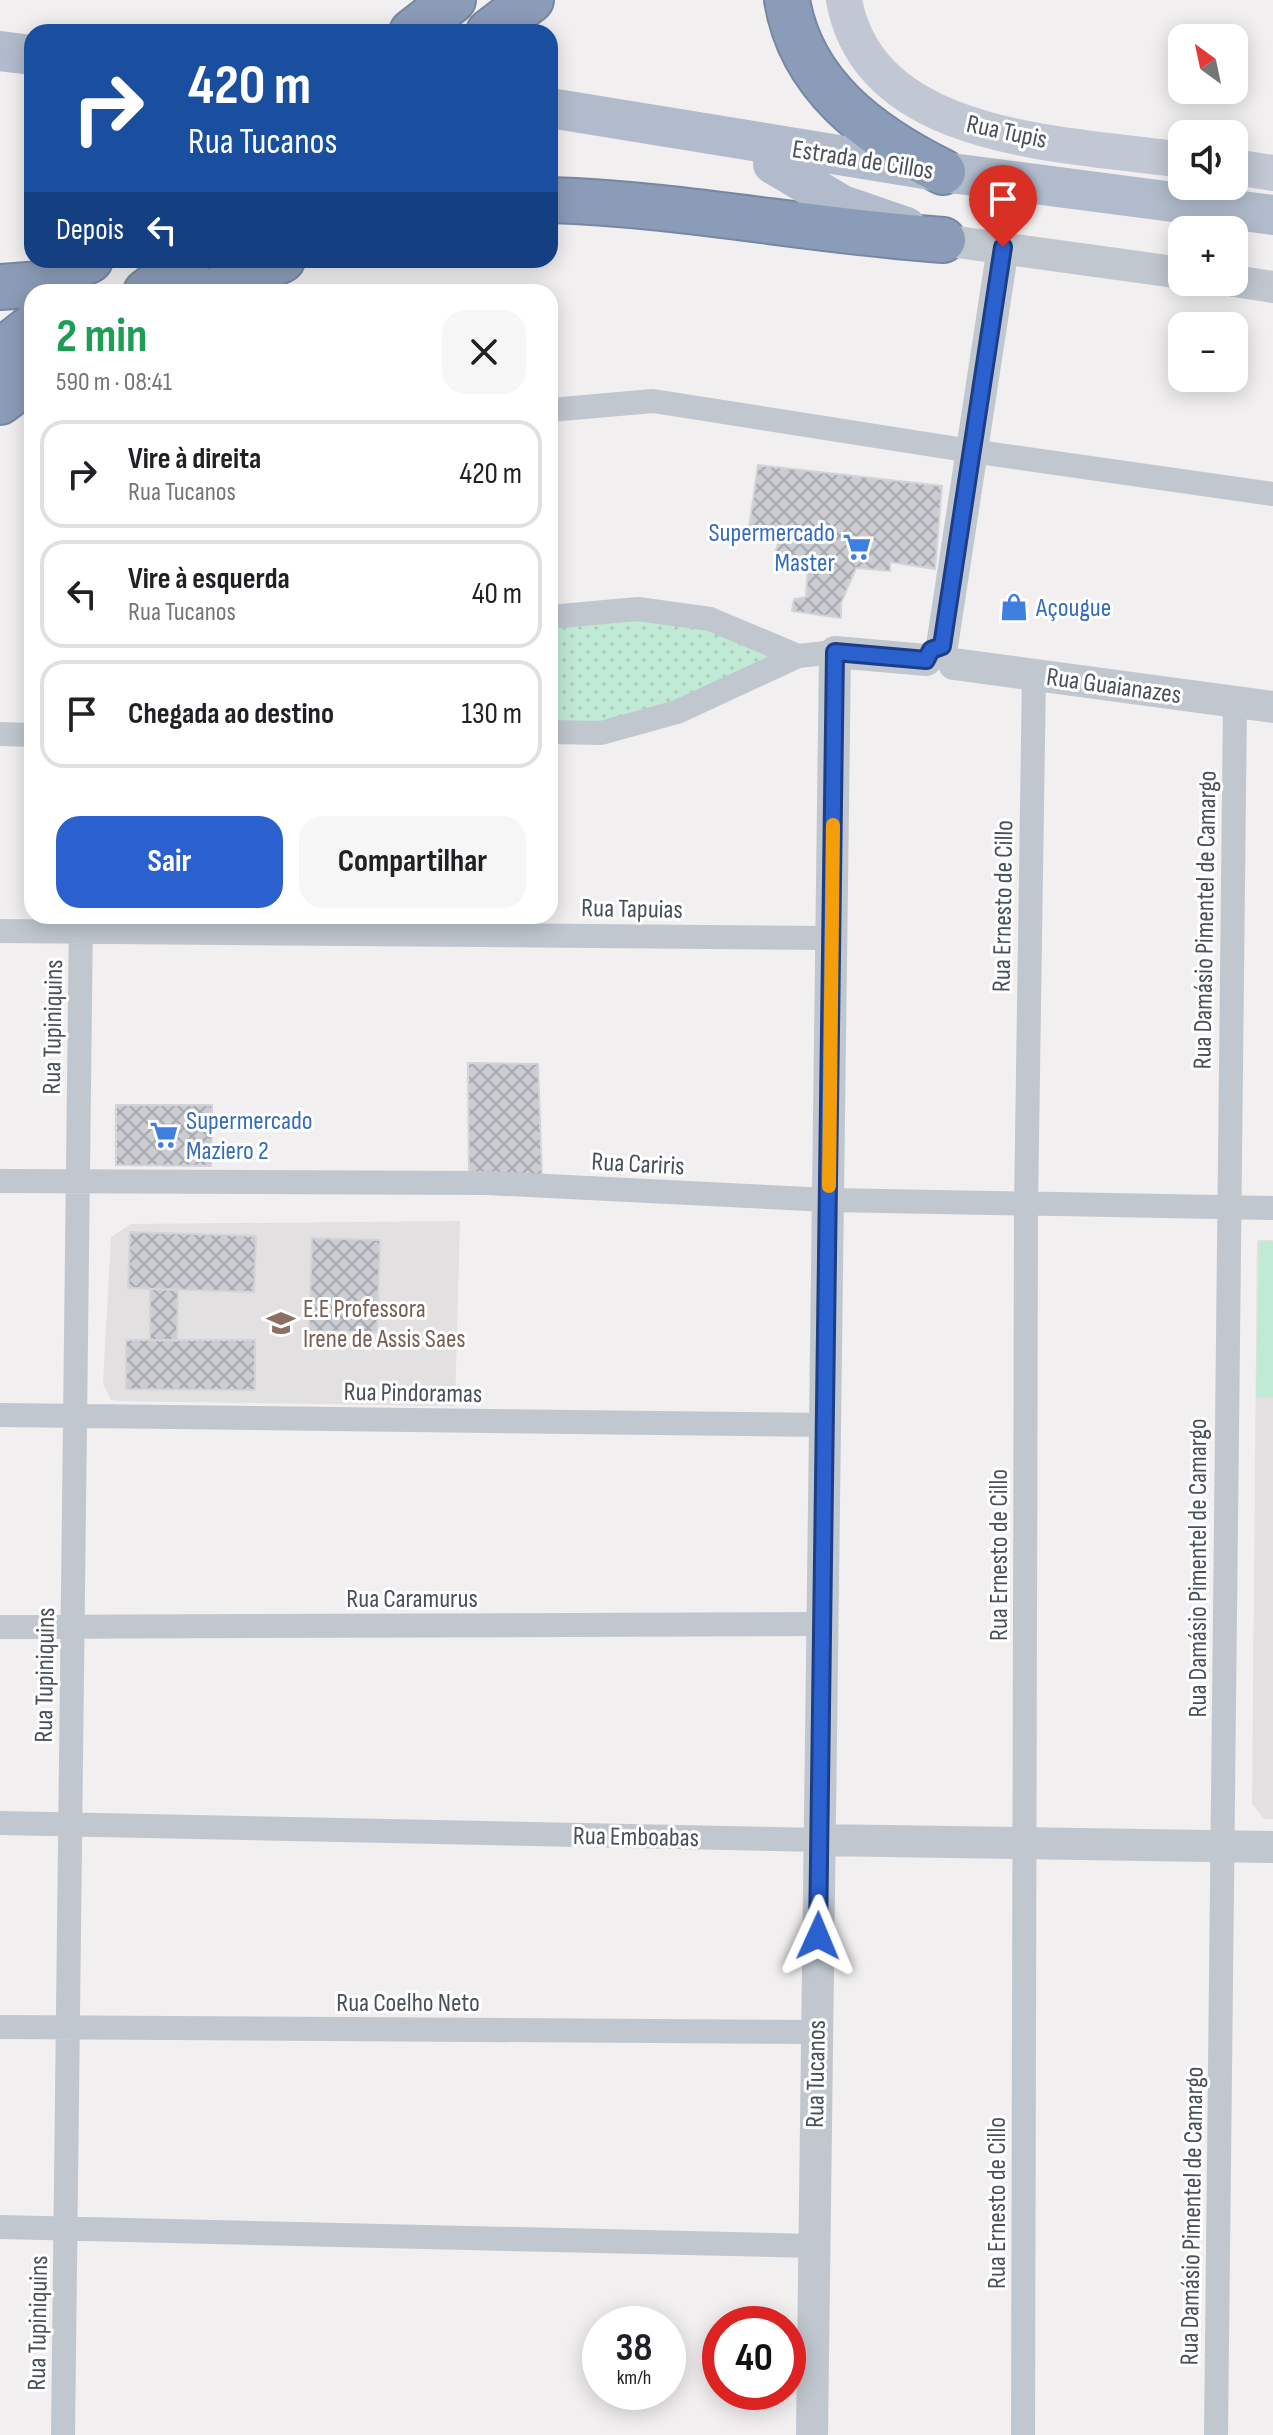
<!DOCTYPE html>
<html lang="pt">
<head>
<meta charset="utf-8">
<style>
	body { margin:0; font-family:"Sofia Sans Condensed",sans-serif; background:#f6f6f6; color:#202124; height:100vh; display:flex; flex-direction:column; font-size:30px; white-space:nowrap }
	* { box-sizing:border-box; margin:0 }
	p { font-size:26px; color:#757577 }
	.icon { flex:none; width:44px; height:44px; fill:none; stroke:currentColor; stroke-width:2; stroke-linecap:round; stroke-linejoin:round }
	.map { position:relative; flex:1; overflow:hidden }
	.panel { position:absolute; left:24px; top:284px; width:534px; height:640px; display:flex; flex-direction:column; background:#fff; border-radius:24px; box-shadow:0 4px 20px #0003 }
	.panel>* { flex:none }
	.guide { position:absolute; left:24px; top:24px; width:534px; height:244px; border-radius:24px; box-shadow:0 4px 20px #0003; background:#1a4fa0; color:#fff; overflow:hidden }
	.needle { width:52px; rotate:327deg }
	.controls { position:absolute; left:1168px; top:24px; display:grid; gap:16px }
	.controls a { display:grid; place-items:center; width:80px; height:80px; border-radius:16px; background:#fff; box-shadow:0 4px 20px #0003; font-size:40px }
	.speed { position:absolute; left:582px; top:2306px; display:flex; gap:16px; font-size:40px; font-weight:700; text-align:center }
	.speed>* { display:grid; place-content:center; width:104px; height:104px; border-radius:50%; background:#fff; box-shadow:0 4px 20px #0003; line-height:1 }
	.speed small { font-size:20px; font-weight:400 }
	.speed .limit { border:12px solid #d22; background:#fff; color:#111 }
	.pin { position:absolute; display:grid; place-items:center; width:68px; height:68px; color:#fff; margin:-82px -34px; border-radius:50% 50% 50% 0; rotate:-45deg; box-shadow:0 0 8px #0007 }
	.pin .icon { rotate:45deg }
	.me { position:absolute; width:88px; margin:-44px; rotate:1deg; stroke-linejoin:round; filter:drop-shadow(0 0 6px #0008) }
	.turn { display:flex; align-items:center; gap:28px; height:168px; padding:0 32px; font-size:36px }
	.turn .icon { width:104px; height:104px; stroke-width:2.5 }
	.turn b { display:block; font-size:56px; line-height:68px }
	.then { display:flex; align-items:center; height:76px; padding:0 32px; background:#0003; gap:16px; font-size:30px }
	.round { display:grid; place-items:center; flex:none; width:84px; height:84px; border-radius:24px; background:#f6f6f6 }
	.summary { display:flex; align-items:center; justify-content:space-between; height:136px; padding:0 32px }
	h1 { font-size:48px; font-weight:700; line-height:60px; color:#1e9e55 }
	.primary-button { display:flex; gap:16px; margin-top:auto; padding:16px 32px }
	.primary-button a { flex:1; height:92px; border-radius:24px; background:#2b60cf; color:#fff; font-size:32px; font-weight:700; line-height:92px; text-align:center }
	.primary-button a+a { background:#f6f6f6; color:#202124 }
	ul { padding:0; list-style:none }
	li { display:flex; align-items:center; gap:24px; height:108px; margin:0 16px 12px; padding:0 16px; border:4px solid #e0e0e0; border-radius:24px }
	li div { flex:1 }
	li b { display:block; font-size:30px }
	li em { font-style:normal }
	.map>svg:first-child { display:block }
</style>
</head>
<body>
<div class="map">
<svg width="1273" height="2435" viewBox="0 0 1273 2435">
	<defs>
		<pattern id="park-dots" width="8" height="8" patternUnits="userSpaceOnUse" patternTransform="scale(2)"><rect width="8" height="8" fill="#c1ead6"/><path d="M2 2h.1M6 6h.1" fill="none" stroke="#a7caba" stroke-width="1.8" stroke-linecap="round"/></pattern>
		<pattern id="building-cross-hatch" width="8" height="8" patternUnits="userSpaceOnUse" patternTransform="scale(2)"><rect width="8" height="8" fill="#cccdd3"/><path d="M0 0l8 8M0 8l8-8" fill="none" stroke="#a8a9ae"/></pattern>
	</defs>
	<rect width="100%" height="100%" fill="#f1efef"/>
	<path fill="#e2e0e0" d="M460 1221 455 1406 119 1401 111 1400 103 1384 111 1237 131 1224Z
		M1257 1240H1273V1819H1264L1252 1804Z"/>
	<path fill="#c1ead6" d="M1259 1241 1273 1242V1397H1256Z"/>
	<path fill="url(#park-dots)" d="M638 609 798 656 677 712 550 732V617Z"/>
	<path fill="url(#building-cross-hatch)" stroke="#d3d4d9" stroke-width="2" d="M758 465 942 486 935 569 890 562V571L856 568 841 603V618L792 611 794 599 806 597 808 563 774 557 780 537 748 535Z
		M468 1063 538 1064 542 1178H469Z
		M116 1105H212L211 1166 116 1165Z
		M130 1232 256 1236 254 1292 128 1288Z
		M312 1238 380 1240 377 1332 309 1331Z
		M150 1289 178 1290 177 1341 150 1340Z
		M126 1340H255V1390L126 1389Z"/>
	<g fill="none" stroke-linecap="round" stroke-linejoin="round">
		<defs>
			<path id="motorway" d="M787 0C801 86 871 136 943 172
				M412 32 453 0
				M489 32 531 0
				M550 200C682 204 811 231 943 240
				M0 287 41 284 90 260
				M146 292 188 260
				M212 292 282 260
				M0 352 32 327
				M0 402 32 378"/>
		</defs>
		<use href="#motorway" stroke="#7687a4" stroke-width="48"/>
		<path stroke="#c0c7cf" stroke-width="24" d="M550 410 653 401 971 451 1273 494
			M550 617 638 609 710 619 798 656
			M550 732 601 733 677 712 798 656 835 652
			M0 734 32 735
			M0 931 831 938
			M0 1181 486 1183 829 1200 1273 1208
			M0 1415 826 1425
			M0 1627 824 1624
			M0 1823 819 1840
			M0 2027 816 2032
			M0 2227 813 2246
			M63 2435 81 916
			M1023 2435 1026 1205 1034 675
			M1216 2435 1235 701"/>
		<path stroke="#c0c7cf" stroke-width="32" d="M943 240 1182 273
			M1234 281 1273 287
			M942 646 1003 247
			M954 664 1273 707
			M819 1840 1273 1847
			M812 2435 835 652 926 660"/>
		<path stroke="#c1c8d3" stroke-width="36" d="M844 0C870 144 1068 143 1182 160
			M1234 167 1273 173"/>
		<path stroke="#b1bbcb" stroke-width="40" d="M0 51 32 55
			M550 108 943 172 1273 215
			M773 164 842 205 906 227"/>
		<use href="#motorway" stroke="#8b9cb8" stroke-width="44"/>
	</g>
	<g fill="none" stroke-linecap="round" stroke-linejoin="round">
		<defs>
			<path id="route" d="M818 1936 835 652 926 660 931 650 942 646 1003 247"/>
		</defs>
		<use href="#route" stroke="#1c3e87" stroke-width="20"/>
		<use href="#route" stroke="#2b60cf" stroke-width="14"/>
		<path stroke="#f59e0b" stroke-width="14" d="M829 1186 833 825"/>
	</g>
	<defs>
		<symbol id="supermarket-bare" viewBox="-9 -9 18 18"><path d="M-6-5.5h2.5l.6 2H6L4.5 2H-2.5L-4.4-4H-6ZM-1.5 3.2a1.3 1.3 0 1 0 .1 0ZM3 3.2a1.3 1.3 0 1 0 .1 0Z" fill="#3f7fe0" stroke="#fff" stroke-width="2.5" paint-order="stroke"/></symbol>
		<symbol id="shop-bare" viewBox="-9 -9 18 18"><path d="M-5-2.5h2.3a2.7 3.5 0 0 1 5.4 0H5L5.5 6h-11ZM-1.5-2.5h3a1.5 2.3 0 0 0-3 0Z" fill="#3f7fe0" stroke="#fff" stroke-width="2.5" paint-order="stroke"/></symbol>
		<symbol id="school-bare" viewBox="-9 -9 18 18"><path d="M0-5L7-2L0 1L-7-2ZM-4 1L0 2.5L4 1V4Q0 6-4 4Z" fill="#8d6e63" stroke="#fff" stroke-width="2.5" paint-order="stroke"/></symbol>
	</defs>
	<g fill-rule="evenodd">
		<use href="#supermarket-bare" x="837" y="527" width="40" height="40"/>
		<use href="#shop-bare" x="994" y="587" width="40" height="40"/>
		<use href="#supermarket-bare" x="144" y="1115" width="40" height="40"/>
		<use href="#school-bare" x="261" y="1303" width="40" height="40"/>
	</g>
	<g text-anchor="middle" stroke-width="6" stroke-linejoin="round" paint-order="stroke">
		<g font-size="26" fill="#48505a" stroke="#fff">
			<text transform="translate(1007 131) rotate(12)" y="9">Rua Tupis</text>
			<text transform="translate(863 159) rotate(9)" y="9">Estrada de Cillos</text>
			<text transform="translate(1114 685) rotate(8)" y="9">Rua Guaianazes</text>
			<text transform="translate(1002 906) rotate(-89)" y="9">Rua Ernesto de Cillo</text>
			<text transform="translate(632 908) rotate(1)" y="9">Rua Tapuias</text>
			<text transform="translate(1204 920) rotate(-89)" y="9">Rua Damásio Pimentel de Camargo</text>
			<text transform="translate(52 1027) rotate(-89)" y="9">Rua Tupiniquins</text>
			<text transform="translate(638 1163) rotate(3)" y="9">Rua Cariris</text>
			<text transform="translate(413 1392) rotate(1)" y="9">Rua Pindoramas</text>
			<text transform="translate(998 1555) rotate(-90)" y="9">Rua Ernesto de Cillo</text>
			<text transform="translate(1197 1568) rotate(-90)" y="9">Rua Damásio Pimentel de Camargo</text>
			<text x="412" y="1607">Rua Caramurus</text>
			<text transform="translate(44 1675) rotate(-89)" y="9">Rua Tupiniquins</text>
			<text transform="translate(636 1836) rotate(1)" y="9">Rua Emboabas</text>
			<text x="408" y="2011">Rua Coelho Neto</text>
			<text transform="translate(815 2074) rotate(-89)" y="9">Rua Tucanos</text>
			<text transform="translate(996 2203) rotate(-90)" y="9">Rua Ernesto de Cillo</text>
			<text transform="translate(1191 2216) rotate(-89)" y="9">Rua Damásio Pimentel de Camargo</text>
			<text transform="translate(37 2323) rotate(-89)" y="9">Rua Tupiniquins</text>
		</g>
		<g font-size="26" fill="#366cbe" stroke="#fff" text-anchor="start">
			<text x="835" y="541" text-anchor="end">Supermercado<tspan x="835" dy="30">Master</tspan></text>
			<text x="1036" y="616">Açougue</text>
			<text x="186" y="1129">Supermercado<tspan x="186" dy="30">Maziero 2</tspan></text>
		</g>
		<g font-size="26" fill="#785e54" stroke="#fff" text-anchor="start">
			<text x="303" y="1317">E.E Professora<tspan x="303" dy="30">Irene de Assis Saes</tspan></text>
		</g>
	</g>
</svg>
<div class="controls">
<a><svg class="needle" viewBox="-14 -14 28 28"><path d="M0-13l5 13h-10z" fill="#e53935"/><path d="M0 13l5-13h-10z" fill="#757577"/></svg></a>
<a><svg class="icon" aria-label="sound" viewBox="0 0 24 24"><path d="M4 9h4l5-4v14l-5-4H4zM17 9q2 3 0 6"/></svg></a>
<a>+</a>
<a>−</a>
</div>
<div class="speed"><div>38<small>km/h</small></div><div class="limit">40</div></div>
<div class="pin" style="left:1003px;top:247px;background:#d93025"><svg class="icon" aria-label="arrive" viewBox="0 0 24 24"><path d="M6 21V4h12l-3 4 3 4H6"/></svg></div>
<svg class="me" style="left:818px;top:1936px" viewBox="-20 -20 40 40"><path d="M0-17L14 15 0 8-14 15z" fill="#2b60cf" stroke="#fff" stroke-width="4"/></svg>
<div class="guide">
<div class="turn"><svg class="icon" aria-label="right" viewBox="0 0 24 24"><path d="M7 20v-9h11M14 6l5 5-5 5"/></svg><div><b>420 m</b>Rua Tucanos</div></div>
<div class="then">Depois<svg class="icon" aria-label="left" viewBox="0 0 24 24"><path d="M17 20v-9H6M10 6l-5 5 5 5"/></svg></div>
</div>
<section class="panel">
<div class="summary"><div><h1>2 min</h1><p>590 m · 08:41</p></div><a class="round"><svg class="icon" aria-label="close" viewBox="0 0 24 24"><path d="M6 6l12 12M18 6L6 18"/></svg></a></div>
<ul>
<li><svg class="icon" aria-label="right" viewBox="0 0 24 24"><path d="M7 20v-9h11M14 6l5 5-5 5"/></svg><div><b>Vire à direita</b><p>Rua Tucanos</p></div><em>420 m</em></li>
<li><svg class="icon" aria-label="left" viewBox="0 0 24 24"><path d="M17 20v-9H6M10 6l-5 5 5 5"/></svg><div><b>Vire à esquerda</b><p>Rua Tucanos</p></div><em>40 m</em></li>
<li><svg class="icon" aria-label="arrive" viewBox="0 0 24 24"><path d="M6 21V4h12l-3 4 3 4H6"/></svg><div><b>Chegada ao destino</b></div><em>130 m</em></li>
</ul>
<div class="primary-button"><a>Sair</a><a>Compartilhar</a></div>
</section>
</div>
</body>
</html>
